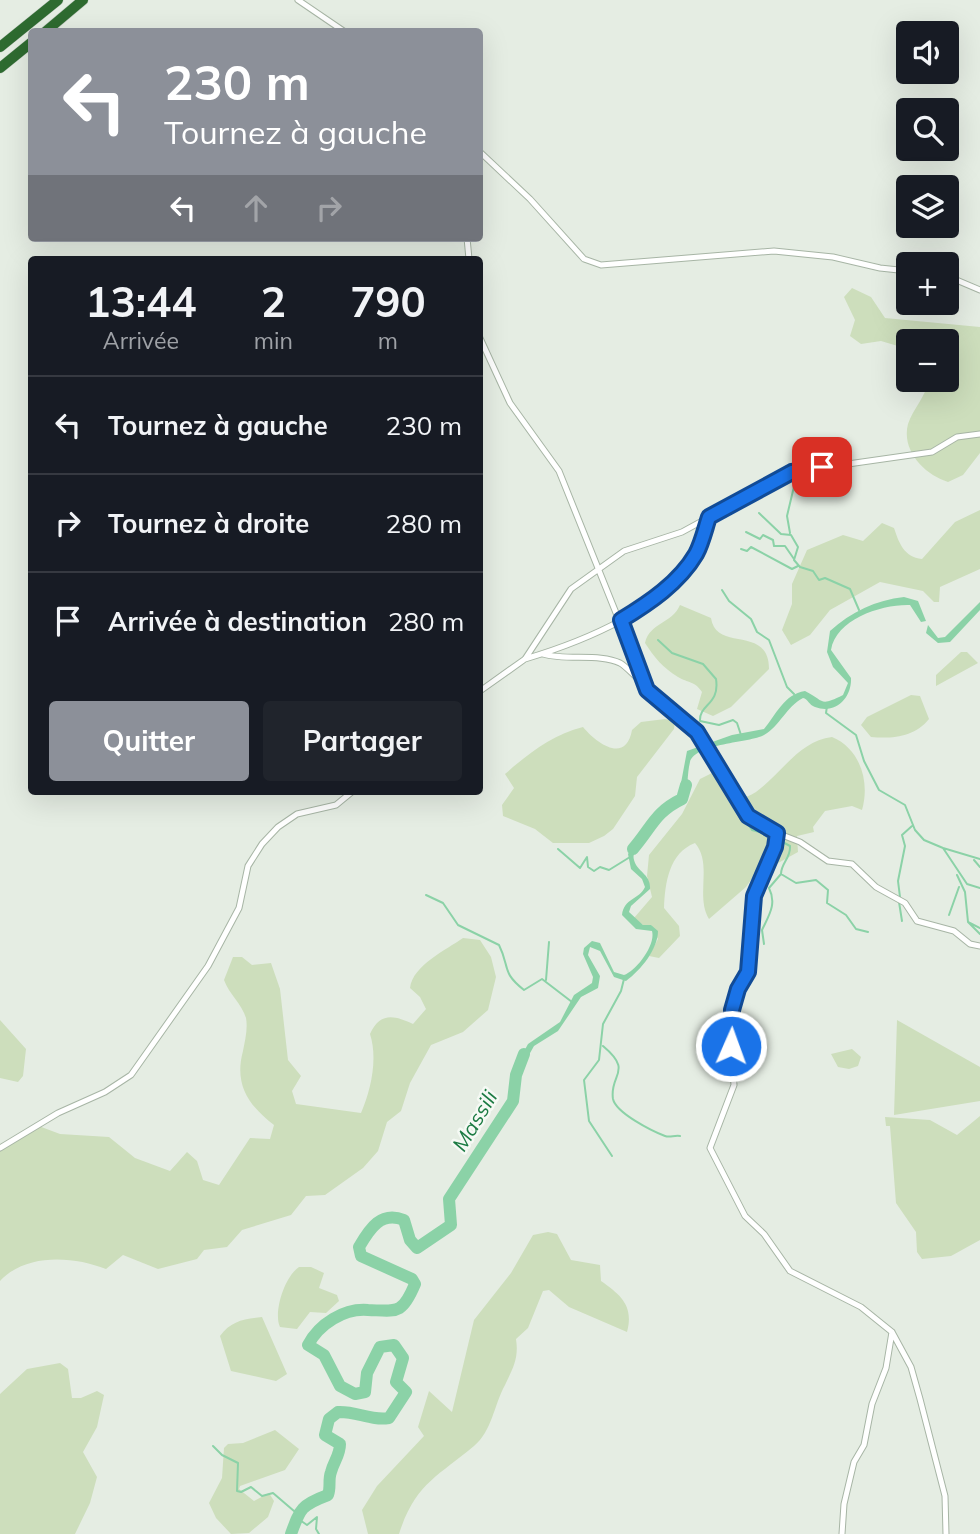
<!DOCTYPE html>
<html lang="fr">
<head>
<meta charset="utf-8">
<style>
	body { margin:0; font-family:Mulish,sans-serif; background:#20242c; color:#f1f3f6; height:100vh; display:flex; flex-direction:column; font-size:26px; white-space:nowrap }
	* { box-sizing:border-box; margin:0 }
	p { font-size:23px; color:#9ea1a6 }
	.icon { flex:none; width:38px; height:38px; fill:none; stroke:currentColor; stroke-width:2; stroke-linecap:round; stroke-linejoin:round }
	.map { position:relative; flex:1; overflow:hidden }
	.drawer { position:absolute; left:28px; top:256px; width:455px; height:539px; display:flex; flex-direction:column; background:#171b24; border-radius:7px; box-shadow:0 7px 28px #0002 }
	.drawer>* { flex:none }
	.guide { position:absolute; left:28px; top:28px; width:455px; height:214px; border-radius:7px; box-shadow:0 7px 28px #0002; background:#8c9099; color:#fff; overflow:hidden }
	.fabs { position:absolute; left:896px; top:21px; display:grid; gap:14px }
	.fabs a { display:grid; place-items:center; width:63px; height:63px; border-radius:7px; background:#171b24; box-shadow:0 7px 28px #0002; font-size:35px }
	.pin { position:absolute; display:grid; place-items:center; width:60px; height:60px; color:#fff; margin:-30px; border-radius:14px; box-shadow:0 4px 10px #0006 }
	.me { position:absolute; width:77px; margin:-38px; rotate:2deg; stroke-linejoin:round; filter:drop-shadow(0 0 5px #0008) }
	.turn { display:flex; align-items:center; gap:24px; height:147px; padding:0 21px; font-size:32px }
	.turn .icon { width:91px; height:91px; stroke-width:2.5 }
	.turn b { display:block; font-size:49px; line-height:60px }
	.lanes { display:flex; align-items:center; height:66px; padding:0 21px; background:#0003; justify-content:center; gap:35px; direction:ltr }
	.lanes .off { opacity:.35 }
	.eta { display:flex; justify-content:space-evenly; align-items:center; height:119px; text-align:center }
	.eta b { font-size:42px; font-weight:700; line-height:49px }
	.action { display:flex; gap:14px; margin-top:auto; padding:14px 21px }
	.action a { flex:1; height:80px; border-radius:7px; background:#8c9099; color:#fff; font-size:28px; font-weight:700; line-height:80px; text-align:center }
	.action a+a { background:#20242c; color:#f1f3f6 }
	ul { padding:0; list-style:none }
	li { display:flex; align-items:center; gap:21px; height:98px; padding:0 21px; border-top:2px solid #363941 }
	li div { flex:1 }
	li b { display:block; font-size:26px }
	li em { font-style:normal }
	.map>svg:first-child { display:block }
</style>
</head>
<body>
<div class="map">
<svg width="980" height="1534" viewBox="0 0 980 1534">
	<rect width="100%" height="100%" fill="#e5ede3"/>
	<path fill="#cddebc" d="M852 288 871 297 885 318 980 327V453L963 475 948 482C925 475 901 451 908 424 913 409 926 396 929 380H947V341H908V349L881 341 861 344 850 336 855 320 844 297Z
		M980 510V569L940 587 939 602H934L923 591 880 582 830 610 810 635 791 645 782 630 792 604V584L807 550 843 535 863 541 882 523 894 528C899 543 904 557 922 559L955 522Z
		M680 605 711 618C716 653 769 624 769 669L731 707 713 716 697 709 702 692C695 681 688 683 678 677 663 668 654 657 645 643 650 622 672 624 680 605Z
		M961 652H967L978 663 936 686V675Z
		M911 695 920 696 929 719C915 737 892 739 871 737L861 725 867 717Z
		M665 719 675 721 674 729 637 777 635 796 613 829 604 836 589 843H553L535 829 503 816 502 805 514 788 505 774C529 753 552 735 583 727 597 744 626 764 632 730L641 722Z
		M832 737C861 749 870 783 862 810L852 806 825 811 813 827 814 832 797 836 798 852 753 877 746 887 709 919C695 896 713 864 695 843 669 853 665 883 664 908L679 926 680 936 659 958 649 956 658 939 651 925H643L634 918 652 897 647 876 649 855 682 814 700 779 714 772 723 780 726 790 735 801C742 798 750 796 756 792 781 774 799 741 832 737Z
		M463 938 480 940 491 957 496 977 488 1010 463 1032 431 1045 410 1083 401 1111 387 1122 378 1151 363 1168 325 1195 306 1196 291 1215 242 1230 227 1247 204 1250 197 1259 158 1269 123 1255 106 1269C73 1256 26 1253 0 1281V1148L36 1125 60 1134 109 1137 135 1158 170 1171 187 1152 197 1161 203 1180 219 1185 250 1138 270 1139 274 1125C248 1105 234 1084 243 1051 245 1040 248 1029 246 1018 242 1004 229 994 224 980L233 957H242L252 965 271 963 280 989 288 1060 301 1076 292 1091 296 1104 361 1113C371 1090 378 1059 370 1034 380 1012 394 1015 413 1024L426 1009 420 997 410 988C413 965 446 950 463 938Z
		M0 1020 26 1049 23 1076 18 1082 0 1078Z
		M897 1020 980 1067V1101L894 1115Z
		M852 1049 861 1057 858 1066 849 1069 838 1067 831 1054Z
		M980 1116V1240L951 1256 922 1259 917 1252 916 1232 896 1203 890 1126H886L885 1117 930 1120 957 1135Z
		M548 1232 557 1234 571 1260 600 1265 601 1281C621 1295 634 1306 627 1332L569 1307 549 1290 543 1291 528 1328 516 1339C519 1358 513 1368 505 1385 494 1405 492 1431 474 1446 437 1477 415 1484 399 1534H368L362 1510 377 1486 424 1436 418 1427 429 1391 452 1412 474 1320 511 1273 533 1235Z
		M299 1267H311L324 1273 319 1288 337 1295 339 1301 326 1313 310 1312 297 1329 280 1327C273 1312 285 1276 299 1267Z
		M262 1317 287 1374 276 1381 231 1371 220 1336C231 1321 243 1319 262 1317Z
		M60 1363 68 1369 72 1398H81L97 1391 104 1395 97 1427 83 1452 97 1477 90 1503 75 1534H0V1394L27 1369Z
		M275 1430 299 1449 285 1470 240 1486 239 1489 254 1501 269 1493 274 1501 268 1517 249 1533 231 1534 216 1518 209 1503 222 1478 224 1448 228 1444 243 1443Z"/>
	<path fill="#8bd2a7" d="M904 597 918 601 926 621 921 622 910 605C882 604 836 619 831 650L851 678C852 697 836 715 815 707 809 705 808 699 803 698 786 707 780 726 764 735 750 743 695 743 690 762 687 774 688 788 685 800L681 802 678 799 687 751 732 735 764 729C776 715 784 694 805 691 825 701 819 707 843 695L848 683 833 667 827 652 830 631C851 612 876 600 904 597Z
		M980 602V610L950 642 938 643 926 633 928 625 938 638 945 637Z
		M642 834C643 844 631 850 634 860 637 872 651 874 650 889L631 906 629 912 643 925H651L658 931C658 949 641 970 626 981L614 977 600 951 590 947 588 955 600 976 598 988 581 997 558 1031 534 1046 521 1069 515 1068 528 1044 560 1022 574 995 592 983 593 977 583 954 584 948 592 941 600 943 614 972 624 975C636 971 656 945 652 931L636 929 622 915C624 898 639 900 645 887L642 879 631 869 628 854Z"/>
	<g fill="none" stroke-linecap="round" stroke-linejoin="round">
		<path stroke="#8bd2a7" stroke-width="2" d="M759 513 781 534 791 535 798 547 794 560 800 567 813 571 819 580 825 578 850 589 859 610
			M746 532 760 539 763 535 773 540 774 546H785L794 559
			M790 533 787 516 796 478
			M741 549 747 551 751 547 792 569 798 566
			M722 590 729 601 751 619 757 632 769 640 787 687 794 694
			M658 640 672 653 703 664 716 679C720 705 699 704 700 721L719 725 733 720 737 723 741 735
			M827 706 826 713 856 735 864 761 879 790 905 805 915 830 924 840 943 848 967 884 980 888
			M702 754 718 777 723 780 726 790 752 830 775 836
			M779 840 790 846C791 858 781 863 781 874L796 883 816 880 828 890 827 903 846 915 856 929 868 932
			M943 848 980 859
			M558 849 580 868 587 857 588 867 594 871 600 867 609 870 630 857
			M974 860 980 867
			M957 875 965 892 968 922 980 934
			M426 895 443 903 458 925 499 945C510 967 501 972 524 990L542 979 572 1002
			M900 897 898 881 905 846 902 835 912 826
			M899 902 902 921
			M949 915 959 887
			M968 922 980 928
			M764 944 762 930C769 915 777 904 769 888L781 874
			M546 980 549 942
			M603 1046C634 1072 609 1074 613 1099 616 1113 652 1131 665 1136 670 1138 674 1135 680 1136
			M612 1156 589 1121 584 1080 599 1060 603 1024 621 991 624 979
			M213 1446 222 1455 238 1463 237 1491 241 1492 251 1487 262 1496 273 1493 294 1511 299 1510
			M297 1518 307 1525 317 1517 316 1529 319 1534"/>
		<path stroke="#8bd2a7" stroke-width="12" d="M633 849C652 827 655 812 682 799L686 785
			M291 1534C300 1509 301 1505 328 1495 331 1487 328 1480 331 1472 334 1461 340 1455 340 1444L325 1435 329 1419 338 1412C356 1411 371 1421 389 1418L406 1392 396 1382 403 1358 394 1345 380 1347 367 1373 365 1392 355 1394 340 1386 324 1355 308 1345C319 1324 344 1308 368 1310 397 1311 402 1315 415 1284L412 1279 361 1256 359 1247C370 1228 381 1211 404 1220L410 1240 417 1248 451 1225 449 1199 513 1101 516 1075 524 1054"/>
		<defs>
			<path id="street" d="M298 0 345 32
				M480 152 530 199 584 259 601 265 774 251 833 257 880 268 908 271
				M467 238 469 259
				M947 276 980 290
				M480 338 510 403 559 471 647 690 697 732 748 816 777 833 800 842 828 861 852 864 876 887 905 903 917 921 954 931 970 944 980 946
				M543 654C566 661 600 653 620 663 627 667 634 676 641 681
				M525 659C582 642 668 608 697 553 702 542 705 528 709 517
				M480 691 525 659 571 589 624 551 682 532 792 472 932 452 957 437 980 434
				M777 833 775 847 754 896 748 972 738 989 732 1010 730 1029 734 1085 710 1148 745 1216 764 1234 790 1271 861 1307 892 1332 911 1367 920 1399 945 1496 946 1534
				M0 1148 58 1113 105 1092 131 1075 208 966 239 908 248 866 262 844 278 827 297 814 336 805 353 791
				M842 1534 844 1504 854 1462 864 1445 872 1404 886 1368 892 1332"/>
			<path id="highway" d="M45 32 83 0
				M0 47 58 0
				M0 68 32 42"/>
		</defs>
		<use href="#street" stroke="#a7b5a5" stroke-width="7"/>
		<use href="#highway" stroke="#c1c9c1" stroke-width="11"/>
		<use href="#street" stroke="#fff" stroke-width="5"/>
		<use href="#highway" stroke="#2e6b30" stroke-width="10"/>
	</g>
	<g fill="none" stroke-linecap="round" stroke-linejoin="round">
		<defs>
			<path id="route" d="M731 1046 732 1010 738 989 748 972 754 896 775 847 777 833 748 816 697 732 647 690 621 620C649 603 679 583 696 554 702 543 705 529 709 517L792 472 822 467"/>
		</defs>
		<use href="#route" stroke="#114b97" stroke-width="18"/>
		<use href="#route" stroke="#1a73e8" stroke-width="12"/>
	</g>
	<g text-anchor="middle" stroke-width="5" stroke-linejoin="round" paint-order="stroke">
		<g font-size="21" font-style="italic" fill="#1c7b43" stroke="#f5f9f4">
			<text transform="translate(475 1121) rotate(-59)" y="7">Massili</text>
		</g>
	</g>
</svg>
<div class="fabs">
<a><svg class="icon" aria-label="sound" viewBox="0 0 24 24"><path d="M4 9h4l5-4v14l-5-4H4zM17 9q2 3 0 6"/></svg></a>
<a><svg class="icon" aria-label="search" viewBox="0 0 24 24"><circle cx="10" cy="10" r="6"/><path d="M15 15l6 6"/></svg></a>
<a><svg class="icon" aria-label="layers" viewBox="0 0 24 24"><path d="M12 4l9 5-9 5-9-5zM3 14l9 5 9-5"/></svg></a>
<a>+</a>
<a>−</a>
</div>
<div class="pin" style="left:822px;top:467px;background:#d93025"><svg class="icon" aria-label="arrive" viewBox="0 0 24 24"><path d="M6 21V4h12l-3 4 3 4H6"/></svg></div>
<svg class="me" style="left:731px;top:1046px" viewBox="-20 -20 40 40"><circle r="17" fill="#1a73e8" stroke="#fff" stroke-width="3"/><path d="M0-11L8 9 0 5-8 9z" fill="#fff"/></svg>
<div class="guide">
<div class="turn"><svg class="icon" aria-label="left" viewBox="0 0 24 24"><path d="M17 20v-9H6M10 6l-5 5 5 5"/></svg><div><b>230 m</b>Tournez à gauche</div></div>
<div class="lanes"><svg class="icon" aria-label="left" viewBox="0 0 24 24"><path d="M17 20v-9H6M10 6l-5 5 5 5"/></svg><svg class="icon off" aria-label="ahead" viewBox="0 0 24 24"><path d="M12 20V5M6 11l6-6 6 6"/></svg><svg class="icon off" aria-label="right" viewBox="0 0 24 24"><path d="M7 20v-9h11M14 6l5 5-5 5"/></svg></div>
</div>
<section class="drawer">
<div class="eta">
<div><b>13:44</b><p>Arrivée</p></div>
<div><b>2</b><p>min</p></div>
<div><b>790</b><p>m</p></div>
</div>
<ul>
<li><svg class="icon" aria-label="left" viewBox="0 0 24 24"><path d="M17 20v-9H6M10 6l-5 5 5 5"/></svg><div><b>Tournez à gauche</b></div><em>230 m</em></li>
<li><svg class="icon" aria-label="right" viewBox="0 0 24 24"><path d="M7 20v-9h11M14 6l5 5-5 5"/></svg><div><b>Tournez à droite</b></div><em>280 m</em></li>
<li><svg class="icon" aria-label="arrive" viewBox="0 0 24 24"><path d="M6 21V4h12l-3 4 3 4H6"/></svg><div><b>Arrivée à destination</b></div><em>280 m</em></li>
</ul>
<div class="action"><a>Quitter</a><a>Partager</a></div>
</section>
</div>
</body>
</html>
